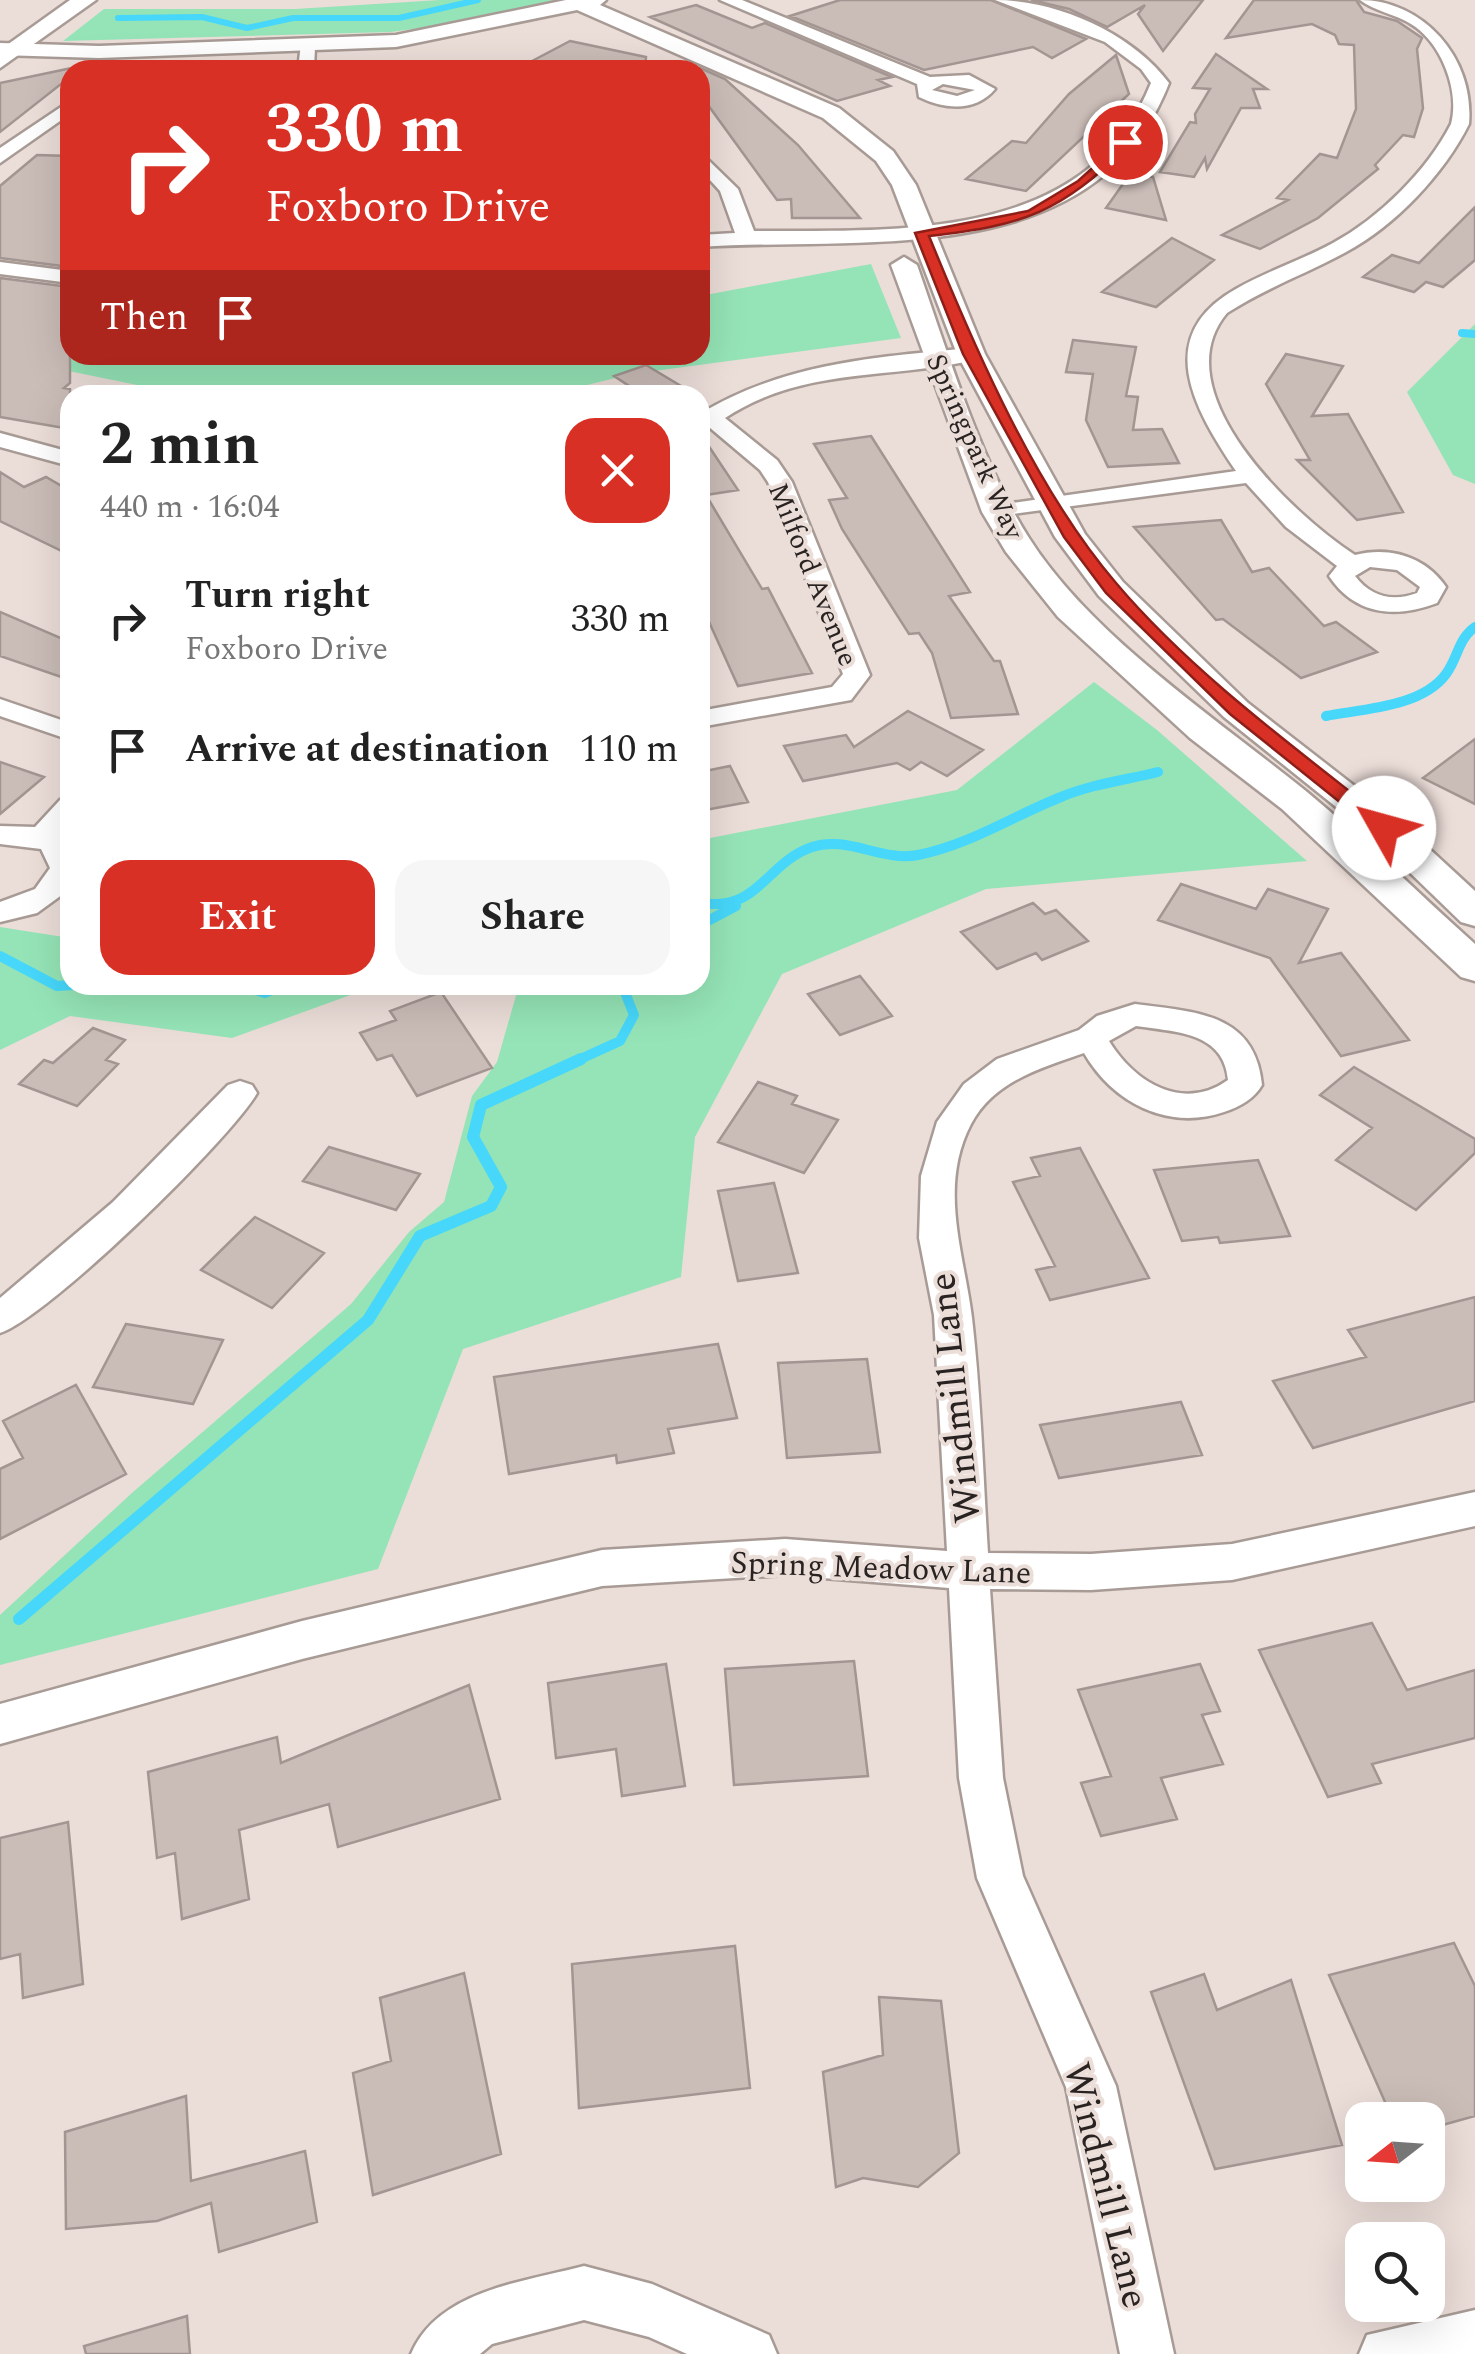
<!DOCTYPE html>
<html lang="en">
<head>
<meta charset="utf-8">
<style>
	body { margin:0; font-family:Spectral,serif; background:#f6f6f6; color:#222; height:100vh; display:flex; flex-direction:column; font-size:38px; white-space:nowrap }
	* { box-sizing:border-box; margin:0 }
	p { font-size:32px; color:#767676 }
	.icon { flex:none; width:55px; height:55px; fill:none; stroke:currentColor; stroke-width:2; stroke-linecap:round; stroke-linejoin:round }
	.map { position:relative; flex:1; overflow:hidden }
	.drawer { position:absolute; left:60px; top:385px; width:650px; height:610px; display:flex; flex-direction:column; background:#fff; border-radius:30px; box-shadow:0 10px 40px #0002 }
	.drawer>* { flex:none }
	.guide { position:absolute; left:60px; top:60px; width:650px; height:305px; border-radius:30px; box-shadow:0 10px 40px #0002; background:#d93025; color:#fff; overflow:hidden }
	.needle { width:65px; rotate:253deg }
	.controls { position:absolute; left:1345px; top:2102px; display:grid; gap:20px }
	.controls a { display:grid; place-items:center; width:100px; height:100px; border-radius:20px; background:#fff; box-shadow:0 10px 40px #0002; font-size:50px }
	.pin { position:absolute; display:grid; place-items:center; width:85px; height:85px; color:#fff; margin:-42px; border:5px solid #fff; border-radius:50%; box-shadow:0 2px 10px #0007 }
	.me { position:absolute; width:110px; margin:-55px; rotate:308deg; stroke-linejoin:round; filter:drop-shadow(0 0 8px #0008) }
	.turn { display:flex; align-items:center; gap:35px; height:210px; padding:0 40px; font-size:45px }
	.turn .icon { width:130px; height:130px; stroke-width:2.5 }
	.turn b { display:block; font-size:70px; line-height:85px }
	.then { display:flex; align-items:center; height:95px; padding:0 40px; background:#0003; gap:20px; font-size:38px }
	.round { display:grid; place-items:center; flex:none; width:105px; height:105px; border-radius:30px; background:#f6f6f6 }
	.summary { display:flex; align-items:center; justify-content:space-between; height:170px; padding:0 40px }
	h1 { font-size:60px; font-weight:700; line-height:75px }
	.button { display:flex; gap:20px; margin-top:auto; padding:20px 40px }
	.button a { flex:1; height:115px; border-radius:30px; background:#d93025; color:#fff; font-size:40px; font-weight:700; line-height:115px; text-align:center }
	.button a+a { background:#f6f6f6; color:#222 }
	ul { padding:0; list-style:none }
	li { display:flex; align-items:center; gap:30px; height:130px; padding:0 40px }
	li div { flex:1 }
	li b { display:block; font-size:38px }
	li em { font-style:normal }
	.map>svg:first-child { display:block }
</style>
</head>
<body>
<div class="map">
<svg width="1475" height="2354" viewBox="0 0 1475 2354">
	<rect width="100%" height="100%" fill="#ebddd8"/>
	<path fill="#95e4b7" d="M440 0H555L458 23 391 32 63 41 104 9H295Z
		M871 264 901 338 632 374 546 395H186L0 357V326L70 355H700V296Z
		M1475 324V484L1453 475 1407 392Z
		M1094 682 1157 730 1307 861 986 889 782 974 695 1137 681 1277 463 1349 378 1569 0 1665V1615L133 1492 351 1304 409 1232 444 1202 472 1096 497 1062 519 985H700V840L957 790Z
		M0 927 70 938V985H378L232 1038 70 1016 0 1050Z"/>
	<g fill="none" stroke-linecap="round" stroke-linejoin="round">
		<path stroke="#46d7fa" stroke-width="6" d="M118 18 202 17 247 28 293 18H399L478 0"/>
		<path stroke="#46d7fa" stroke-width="8" d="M1462 333 1475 334"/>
		<path stroke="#46d7fa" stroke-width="10" d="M1326 716C1363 709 1422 707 1446 674 1458 658 1458 639 1475 627
			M700 903C760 912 764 864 812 847 847 835 882 862 918 855 969 845 1013 816 1061 797 1092 784 1126 780 1158 772
			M700 925 736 906
			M0 956 57 986 73 985
			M239 985 265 993 284 985
			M576 1061 620 1041 634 1015 622 985"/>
		<path stroke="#46d7fa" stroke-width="12" d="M19 1619 368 1320 420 1236 491 1206 501 1187 473 1137 481 1105 581 1059"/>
	</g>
	<path fill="#cabcb7" stroke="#a39692" stroke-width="2.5" d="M840 0H991L1086 39 1052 58 1033 47 924 70 790 16Z
		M1031 0H1203L1163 51 1138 14 1145 5 1107 27 1069 9Z
		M1254 0H1356L1364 12 1397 21 1422 38 1417 49 1423 108 1414 137 1403 135 1375 165 1378 169 1318 218 1260 249 1222 235 1288 200 1277 198 1320 154 1337 158 1356 109 1354 45 1339 44 1335 35 1312 24 1226 38Z
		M696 5 752 28 765 23 892 77 878 80 890 86 837 101 650 17Z
		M570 41 646 57 645 70H515Z
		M1216 54 1267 89H1253L1260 108H1241L1207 169 1205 158 1194 177 1160 172 1190 122 1196 123 1195 114 1210 89 1193 88Z
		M1116 55 1129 94 1026 191 966 179 1012 141 1026 143 1069 94Z
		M86 65 70 70V77L0 132V83Z
		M700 68 725 79 798 145 860 218H792L791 199 777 200 700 94Z
		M37 155 70 156V267L0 258V186Z
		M1130 174 1153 177 1166 220 1106 208Z
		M1475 207V260L1443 287 1426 282 1414 292 1363 277 1392 255 1419 263Z
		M1172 238 1214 260 1156 307 1102 292Z
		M0 278 70 287V383L64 388 70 389V429L0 417Z
		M1073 340 1136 347 1126 396 1138 397 1133 430 1162 429 1179 463 1108 467 1086 420 1093 374 1066 372Z
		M1286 354 1343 366 1312 416 1348 414 1403 512 1357 520 1297 460H1310L1266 384Z
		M646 365 696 395H643L614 376Z
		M700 433 738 490 706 495 762 589 768 588 812 673 738 686 700 602Z
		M871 436 970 592 949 596 994 661H1000L1018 714 951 718 932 653 919 633 909 634 842 529 829 500 847 498 814 444Z
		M0 472 24 487 46 477 70 491V555L0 521Z
		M1221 520 1252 572 1269 568 1324 626 1336 622 1377 652 1301 678 1223 619 1216 620 1134 527Z
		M0 612 70 642V680L0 656Z
		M908 711 983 750 947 776 921 762 910 770 897 763 803 781 784 746 846 735 854 747Z
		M1475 739V804L1423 778Z
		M0 762 44 777 0 814Z
		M730 766 748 802 700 811V772Z
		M1181 884 1256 909 1268 889 1328 909 1299 963 1341 953 1409 1040 1341 1056 1270 958 1158 920Z
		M1033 903 1045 914 1056 910 1088 941 1042 960 1036 953 997 969 961 932Z
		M860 976 892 1016 840 1035 808 994Z
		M441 992 492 1068 417 1096 392 1055 377 1060 360 1033 396 1020 390 1011Z
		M93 1028 125 1040 106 1060 118 1064 77 1106 19 1084 44 1060 53 1063Z
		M1354 1067 1475 1139V1153L1416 1210 1336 1160 1372 1128 1320 1095Z
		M758 1082 797 1096 792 1104 838 1120 804 1173 718 1142Z
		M329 1147 420 1174 396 1210 303 1181Z
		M1080 1148 1149 1278 1050 1300 1036 1270 1055 1266 1013 1182 1040 1176 1031 1158Z
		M1258 1160 1290 1236 1220 1243 1218 1237 1182 1241 1154 1170Z
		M774 1183 798 1273 738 1281 718 1191Z
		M255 1217 324 1253 272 1308 201 1270Z
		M1475 1297V1401L1313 1448 1273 1381 1366 1357 1348 1330Z
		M126 1324 223 1340 193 1404 93 1387Z
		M718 1344 737 1418 668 1429 674 1453 617 1463 616 1455 509 1474 494 1377Z
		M867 1359 880 1452 787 1458 778 1363Z
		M76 1385 126 1474 0 1539V1469L23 1458 3 1421Z
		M1181 1402 1202 1455 1059 1478 1040 1425Z
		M1372 1623 1407 1690 1475 1670V1738L1372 1764 1381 1783 1328 1797 1259 1650Z
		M854 1661 868 1776 734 1785 725 1669Z
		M666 1664 685 1786 622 1796 616 1749 556 1758 548 1683Z
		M1200 1664 1220 1711 1202 1715 1223 1764 1161 1778 1177 1819 1101 1836 1081 1783 1111 1776 1078 1690Z
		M469 1685 500 1799 338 1847 329 1804 239 1830 249 1899 182 1919 175 1853 157 1858 148 1772 277 1737 281 1763Z
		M68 1822 83 1984 23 1998 20 1954 0 1959V1838Z
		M1454 1943 1475 1986V2116L1428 2129V2120H1393L1329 1975Z
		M735 1946 750 2088 579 2108 572 1964Z
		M464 1973 501 2154 373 2195 353 2073 391 2061 380 1998Z
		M1204 1974 1217 2010 1291 1980 1342 2145 1215 2169 1151 1992Z
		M879 1997 941 2001 959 2153 918 2187 863 2178 836 2187 823 2072 883 2055Z
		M186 2096 191 2181 305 2151 317 2222 219 2252 211 2203 157 2221 66 2229 65 2132Z
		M187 2316 190 2354H86L84 2346Z"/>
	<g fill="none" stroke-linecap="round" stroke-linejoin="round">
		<defs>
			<path id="minor" d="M720 0H742L930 77 969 75 995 89C975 113 944 109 919 97L917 84ZM943 84 975 90 957 96 932 90Z
				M995 0C1057 0 1132 33 1169 83 1095 274 862 236 700 247V235L735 233 720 191 700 169V152L738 189 754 231C896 230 1086 244 1151 83L1141 69 1105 42Z
				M1360 0C1422 0 1475 57 1469 124 1444 174 1395 226 1346 252 1306 274 1265 288 1227 313 1161 391 1293 515 1355 555 1390 546 1426 557 1446 587L1437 603C1395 619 1355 615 1329 576L1337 566 1286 527 1246 483 989 517 986 512 998 505 1236 471C1194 409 1152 336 1236 289 1267 271 1302 260 1333 243 1379 218 1427 171 1451 124 1460 90 1441 42 1411 24 1395 14 1374 11 1360 0ZM1370 567 1397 570 1420 587 1417 593C1393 602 1371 597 1355 576Z
				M301 43 315 47 314 70H298Z
				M70 101V114L0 163V148Z
				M0 262 70 271V283L0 274Z
				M971 348 982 354 979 359C892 380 803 366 725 418L777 460 792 482 870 675 851 700 700 727V711L832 687 843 674 768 482 760 470 709 427 700 430V414C784 363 876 357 971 348Z
				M0 433 70 452V466L0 447Z
				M0 699 70 723V740L0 716Z
				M70 797V824L61 835 70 844V889L37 913 0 922V902L35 889 50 868 41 849 0 844V826L35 827 60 800Z
				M1135 1004C1194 1012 1255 1012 1262 1085 1254 1099 1239 1107 1224 1112 1168 1131 1113 1103 1084 1053 1041 1068 994 1081 971 1124 938 1187 964 1253 972 1318 981 1395 983 1475 988 1553L1091 1554 1232 1544 1475 1492V1526L1232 1580 1091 1590 990 1589 1003 1778 1023 1876 1116 2086 1174 2354H1120L1066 2087 977 1878 959 1778 949 1588 785 1575 602 1586 302 1659 0 1744V1704L302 1621 602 1550 785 1539 947 1551 934 1315 919 1238 921 1176 937 1122 964 1084 997 1059 1079 1030 1097 1016ZM1136 1026C1176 1032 1224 1032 1228 1080 1183 1112 1135 1083 1109 1041Z
				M240 1081 252 1085 257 1093C230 1140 48 1317 0 1333V1298L113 1202 228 1085Z
				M584 2266 652 2284 769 2335 777 2354H687L649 2337 584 2320 492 2344 480 2354H411C438 2290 524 2282 584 2266Z
				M1475 2310V2354H1359L1367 2335Z"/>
			<path id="tertiary" d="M566 0H606L600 5 839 108 893 151 916 185 985 354 1085 534 1123 582 1248 703 1397 819 1475 891V926L1461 922 1371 835 1224 717 1099 596 1055 537 957 354 892 185 876 161 823 118 577 10 396 47 99 58 0 55V43L99 46 396 35Z
				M904 257 917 265C946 348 982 465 1029 538 1091 636 1217 719 1307 792 1365 840 1419 894 1475 944V981L1461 977 1282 809 1190 738 1058 617 1006 552 982 512 891 265Z"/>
			<path id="secondary" d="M70 0H96L0 68V50Z"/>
		</defs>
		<use href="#minor" stroke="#a89b95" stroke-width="5"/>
		<use href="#tertiary" stroke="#a89b95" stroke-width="5"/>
		<use href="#secondary" stroke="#a89b95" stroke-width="5"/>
		<use href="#minor" fill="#fff" fill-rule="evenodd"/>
		<use href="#tertiary" fill="#fff" fill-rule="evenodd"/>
		<use href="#secondary" fill="#fff" fill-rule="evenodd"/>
	</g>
	<path fill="#d93025" stroke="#8d1f18" stroke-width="2.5" d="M1125 139 1129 145C1060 213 1025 225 929 236 975 349 1036 490 1116 583 1192 673 1298 750 1390 823V832H1377L1230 714 1106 593 1064 537 963 354 915 233 1028 211 1078 181Z"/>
	<g text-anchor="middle" stroke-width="8" stroke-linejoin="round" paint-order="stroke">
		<g font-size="28" fill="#282321" stroke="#ebddd8">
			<text transform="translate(976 446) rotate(66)" y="10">Springpark Way</text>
			<text transform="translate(814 574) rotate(68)" y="10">Milford Avenue</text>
		</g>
		<g font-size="32" fill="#282321" stroke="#ebddd8">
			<text transform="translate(881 1567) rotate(2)" y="11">Spring Meadow Lane</text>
		</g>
		<g font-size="38" fill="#282321" stroke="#ebddd8">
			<text transform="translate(954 1398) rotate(-96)" y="13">Windmill Lane</text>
			<text transform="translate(1107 2185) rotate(76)" y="13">Windmill Lane</text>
		</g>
	</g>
</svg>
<div class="controls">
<a><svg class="needle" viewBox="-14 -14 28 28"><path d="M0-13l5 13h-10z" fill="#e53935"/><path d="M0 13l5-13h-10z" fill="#767676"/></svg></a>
<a><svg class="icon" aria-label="search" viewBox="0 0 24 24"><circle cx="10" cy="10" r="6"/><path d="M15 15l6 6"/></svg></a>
</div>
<div class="pin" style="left:1125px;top:142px;background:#d93025"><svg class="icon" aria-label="arrive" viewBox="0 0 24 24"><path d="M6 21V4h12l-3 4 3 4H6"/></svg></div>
<svg class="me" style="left:1384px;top:828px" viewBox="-20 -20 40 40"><circle r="19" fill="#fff"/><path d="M0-13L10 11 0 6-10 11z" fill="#d93025"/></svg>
<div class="guide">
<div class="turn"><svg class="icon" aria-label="right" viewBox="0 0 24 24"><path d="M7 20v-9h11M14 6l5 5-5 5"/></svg><div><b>330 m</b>Foxboro Drive</div></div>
<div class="then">Then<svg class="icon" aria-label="arrive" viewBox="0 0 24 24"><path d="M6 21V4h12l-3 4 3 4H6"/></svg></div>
</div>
<section class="drawer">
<div class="summary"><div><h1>2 min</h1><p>440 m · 16:04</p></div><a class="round" style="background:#d93025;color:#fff"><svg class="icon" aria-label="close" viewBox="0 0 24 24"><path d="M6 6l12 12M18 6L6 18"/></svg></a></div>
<ul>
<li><svg class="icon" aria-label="right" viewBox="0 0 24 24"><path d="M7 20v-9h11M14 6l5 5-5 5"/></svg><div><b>Turn right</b><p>Foxboro Drive</p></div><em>330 m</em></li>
<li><svg class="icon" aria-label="arrive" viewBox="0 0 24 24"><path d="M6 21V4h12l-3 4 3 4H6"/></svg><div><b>Arrive at destination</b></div><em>110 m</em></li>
</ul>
<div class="button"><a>Exit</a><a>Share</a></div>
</section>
</div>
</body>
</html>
